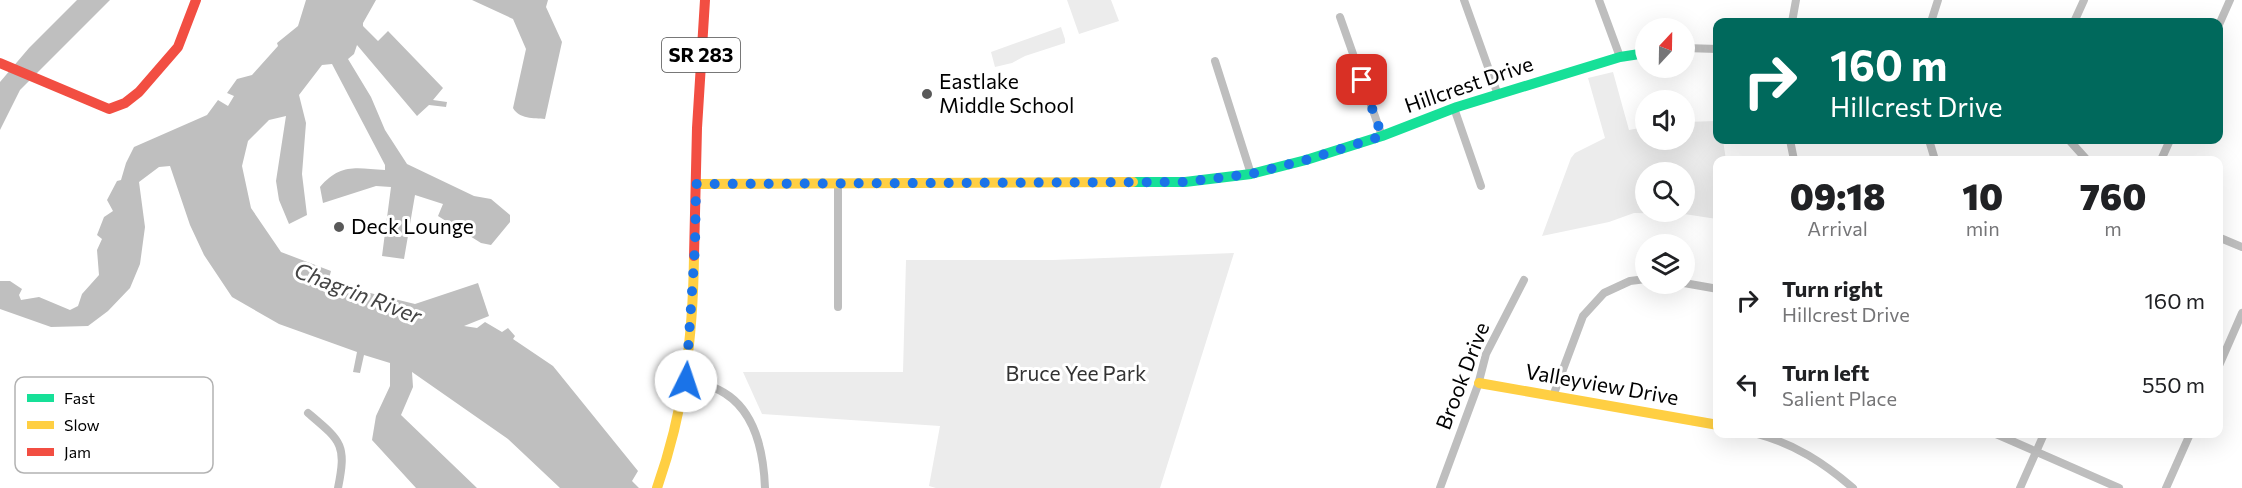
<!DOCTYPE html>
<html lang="en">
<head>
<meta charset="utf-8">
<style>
	body { margin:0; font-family:Commissioner,sans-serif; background:#f6f6f6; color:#202124; height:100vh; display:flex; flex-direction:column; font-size:22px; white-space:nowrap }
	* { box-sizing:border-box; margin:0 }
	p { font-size:20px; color:#757577 }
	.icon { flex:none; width:33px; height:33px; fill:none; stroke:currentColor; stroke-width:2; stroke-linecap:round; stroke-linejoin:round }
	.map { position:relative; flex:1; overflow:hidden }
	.details { position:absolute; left:1713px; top:156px; width:510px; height:282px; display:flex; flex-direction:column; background:#fff; border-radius:12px; box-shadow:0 6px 24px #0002 }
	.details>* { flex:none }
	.banner { position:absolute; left:1713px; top:18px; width:510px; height:126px; border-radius:12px; box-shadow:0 6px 24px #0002; background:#00695c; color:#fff; overflow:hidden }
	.needle { width:39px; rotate:22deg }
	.tools { position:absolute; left:1635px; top:18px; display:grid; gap:12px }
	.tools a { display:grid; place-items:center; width:60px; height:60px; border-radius:50%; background:#fff; box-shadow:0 6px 24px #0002; font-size:30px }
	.pin { position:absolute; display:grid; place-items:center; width:51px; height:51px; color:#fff; margin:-26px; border-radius:12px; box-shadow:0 3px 9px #0006 }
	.me { position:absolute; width:66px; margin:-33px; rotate:4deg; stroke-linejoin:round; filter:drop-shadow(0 0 4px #0008) }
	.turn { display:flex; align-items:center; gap:21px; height:126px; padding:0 18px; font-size:27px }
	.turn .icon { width:78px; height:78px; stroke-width:2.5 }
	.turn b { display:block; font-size:42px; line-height:51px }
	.eta { display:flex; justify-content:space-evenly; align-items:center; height:102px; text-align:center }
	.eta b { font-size:36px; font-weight:800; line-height:42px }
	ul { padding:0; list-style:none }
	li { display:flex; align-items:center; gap:18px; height:84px; padding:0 18px }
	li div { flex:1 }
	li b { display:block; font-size:22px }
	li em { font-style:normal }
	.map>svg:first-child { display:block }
</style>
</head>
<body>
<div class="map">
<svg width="2242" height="488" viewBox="0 0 2242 488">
	<rect width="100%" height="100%" fill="#fff"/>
	<path fill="#ececec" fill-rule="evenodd" d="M1067 0H1111L1119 21 1079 34Z
		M1061 27 1065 39V43L1025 56 1012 63 995 67 991 52Z
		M1613 72 1629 130 1645 127 1646 140H1684L1685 122 1717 121 1718 140H1723L1726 160H1718L1717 219 1684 214 1634 213 1609 222 1542 236 1571 158 1575 153 1605 138 1588 78ZM1646 172H1684V212H1646Z
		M1234 253 1160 488H936L929 486 940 426 762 414 743 372H903L906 260H1053Z"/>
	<path fill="#bfbfbf" d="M77 0H110L20 90 0 130V82L29 48Z
		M306 0H376L363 23V26L378 41 388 31 443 88 433 100 447 102 446 107 429 105 417 116 357 45 354 54 348 59 371 97 385 130 407 164 474 196 491 199 510 215V222L491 245 481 243 438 216 443 204 415 195 404 259 382 256 391 187 376 186 323 203 320 187C340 163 356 168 385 170V165L332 64 322 65 299 95 306 123 302 174 307 215 289 224 279 200 276 181 286 116 269 120 248 141 242 166 251 208 281 252 331 271 327 286 353 295 362 291 415 304 478 283 489 316 464 326 477 328 485 322 502 332 508 328 515 336 513 339 553 366 638 471 632 481 639 488H560L508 439 412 372 413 387 401 415 477 488H416L372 440 376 416 390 386V363L364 355 360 373 353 372 357 352 279 324 232 297 204 255 190 225 170 166 159 167 139 182 145 227 140 264 130 288 108 311 88 326 51 327 0 309V281H10L22 289 19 295 21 300 39 297 70 310 78 306 82 294 99 275 97 250 102 239 97 235 104 217 113 211 107 200 117 181 121 180 126 163 134 147 207 115 218 100 228 106 234 96 227 93 237 79 252 75 278 46 277 43 298 26Z
		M472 0H548L546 7 562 42 545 119C534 118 519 119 513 108L526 49 513 19Z"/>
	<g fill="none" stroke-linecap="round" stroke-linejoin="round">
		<path stroke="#bebebe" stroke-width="8" d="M1464 0 1498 95
			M1599 0 1620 57
			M1340 17 1382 136
			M1792 22 1796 0
			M1931 22 1938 0
			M2074 22 2084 0
			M2218 27 2230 0
			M1684 48 1718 49
			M1215 61 1251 174
			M1454 108 1481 186
			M1790 140 1794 160
			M1929 140 1935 160
			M2069 140 2087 160
			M2161 160 2170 140
			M838 185V307
			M2218 237 2242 247
			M1684 283 1718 289
			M2218 368 2242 313
			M686 382C746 385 763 435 765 488
			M1553 396 1583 316 1604 293 1630 281 1646 279
			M308 413C341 441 347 444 338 488
			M1757 434C1795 444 1824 463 1853 488
			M1996 434 2119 488
			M1440 488 1478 385 1486 354 1524 280
			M2020 488 2044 434
			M2166 488 2190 434"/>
		<path stroke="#16e098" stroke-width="10" d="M1133 182H1185L1251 174 1306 160 1382 136 1457 107 1620 57 1646 53"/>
		<path stroke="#ffcf43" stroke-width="10" d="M696 184 1133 182
			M1479 383 1718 425
			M657 488C684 411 693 338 694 256"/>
		<path stroke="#f24e42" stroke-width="10" d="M0 63 109 109 125 103 139 92 178 47 196 0
			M694 256 697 128 705 0"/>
	</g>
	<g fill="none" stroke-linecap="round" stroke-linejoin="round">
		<path stroke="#1a73e8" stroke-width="10" stroke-dasharray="0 18" d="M686 381 695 247 696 184 1185 182 1251 174 1306 160 1382 136 1362 80"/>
	</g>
	<g fill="#595959" stroke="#fff" stroke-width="2">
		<circle cx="927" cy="94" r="6"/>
		<circle cx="339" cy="227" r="6"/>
	</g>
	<g text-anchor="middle" stroke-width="6" stroke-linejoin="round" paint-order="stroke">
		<rect fill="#fff" stroke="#4c4c4c" stroke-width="1.5" x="662" y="38" width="78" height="34" rx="4.5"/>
		<g font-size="20" font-weight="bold" fill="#000">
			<text x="701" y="62">SR 283</text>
		</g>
		<g font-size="21" fill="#000" stroke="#fff" text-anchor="start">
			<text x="939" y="89">Eastlake<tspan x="939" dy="24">Middle School</tspan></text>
			<text x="351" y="234">Deck Lounge</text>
		</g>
		<g font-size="21" fill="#000" stroke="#fff">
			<text transform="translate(1469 85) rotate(-19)" y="7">Hillcrest Drive</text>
			<text transform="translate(1463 376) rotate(-69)" y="7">Brook Drive</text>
			<text transform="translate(1602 385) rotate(10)" y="7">Valleyview Drive</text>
		</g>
		<g font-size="21" fill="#333" stroke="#fff">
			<text x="1076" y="381">Bruce Yee Park</text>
		</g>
		<g font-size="22" font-style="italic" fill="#444" stroke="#fff">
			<text transform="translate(358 293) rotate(21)" y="8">Chagrin River</text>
		</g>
	</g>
	<rect x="15" y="377" width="198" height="96" rx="9" fill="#fff" stroke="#b2b2b2" stroke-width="1.5"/>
	<rect x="27" y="394" width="27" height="8" fill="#16e098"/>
	<rect x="27" y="421" width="27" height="8" fill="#ffcf43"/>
	<rect x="27" y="448" width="27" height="8" fill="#f24e42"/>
	<g font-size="16" fill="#000">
		<text x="64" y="404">Fast</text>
		<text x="64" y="431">Slow</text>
		<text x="64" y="458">Jam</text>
	</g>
</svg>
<div class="tools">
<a><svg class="needle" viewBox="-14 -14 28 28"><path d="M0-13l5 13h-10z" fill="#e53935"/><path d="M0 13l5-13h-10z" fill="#757577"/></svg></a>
<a><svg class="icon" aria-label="sound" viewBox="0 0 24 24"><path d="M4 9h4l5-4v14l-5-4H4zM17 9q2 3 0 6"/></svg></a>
<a><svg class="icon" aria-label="search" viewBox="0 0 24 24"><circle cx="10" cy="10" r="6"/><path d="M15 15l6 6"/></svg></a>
<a><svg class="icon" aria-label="layers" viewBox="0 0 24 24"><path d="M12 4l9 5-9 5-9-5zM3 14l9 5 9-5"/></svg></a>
</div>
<div class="pin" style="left:1362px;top:80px;background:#d93025"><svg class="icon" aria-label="arrive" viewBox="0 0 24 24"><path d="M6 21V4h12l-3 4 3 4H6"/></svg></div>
<svg class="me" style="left:686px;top:381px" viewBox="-20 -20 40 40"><circle r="19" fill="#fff"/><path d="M0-13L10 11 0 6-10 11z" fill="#1a73e8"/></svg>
<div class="banner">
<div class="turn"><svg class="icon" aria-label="right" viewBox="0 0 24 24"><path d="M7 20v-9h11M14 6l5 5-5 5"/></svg><div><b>160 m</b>Hillcrest Drive</div></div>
</div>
<section class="details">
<div class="eta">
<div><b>09:18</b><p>Arrival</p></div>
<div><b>10</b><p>min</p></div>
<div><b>760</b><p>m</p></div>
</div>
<ul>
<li><svg class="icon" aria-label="right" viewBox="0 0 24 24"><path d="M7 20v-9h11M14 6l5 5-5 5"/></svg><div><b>Turn right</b><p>Hillcrest Drive</p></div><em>160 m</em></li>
<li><svg class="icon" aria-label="left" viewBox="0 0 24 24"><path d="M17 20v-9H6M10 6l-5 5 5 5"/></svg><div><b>Turn left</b><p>Salient Place</p></div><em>550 m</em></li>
</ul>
</section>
</div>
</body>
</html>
